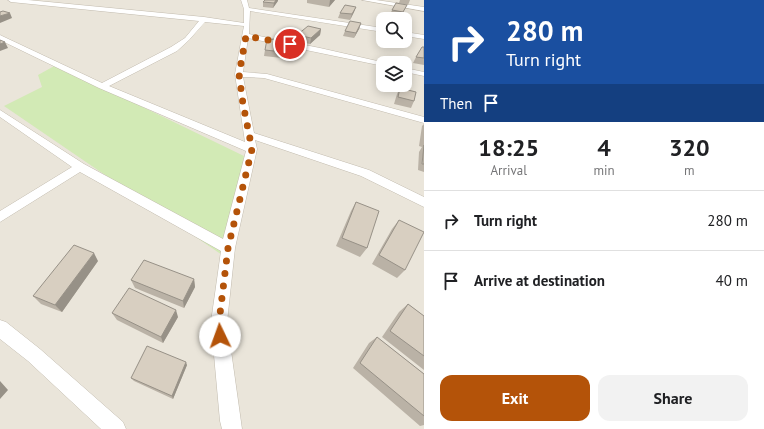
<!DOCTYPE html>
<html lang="en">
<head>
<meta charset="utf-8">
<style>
	body { margin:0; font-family:"PT Sans",sans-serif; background:#f2f2f2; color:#202124; height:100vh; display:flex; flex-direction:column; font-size:15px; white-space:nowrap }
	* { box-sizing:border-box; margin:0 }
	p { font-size:13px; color:#757577 }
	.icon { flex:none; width:22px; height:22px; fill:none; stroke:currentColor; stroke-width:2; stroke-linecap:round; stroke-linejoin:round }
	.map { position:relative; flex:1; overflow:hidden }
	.sheet { display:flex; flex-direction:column; background:#fff; width:340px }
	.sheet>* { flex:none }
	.hud { background:#1a4fa0; color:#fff; overflow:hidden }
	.controls { position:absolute; left:376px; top:12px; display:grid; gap:8px }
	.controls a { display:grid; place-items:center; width:36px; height:36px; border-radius:8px; background:#fff; box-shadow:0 2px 10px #0003; font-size:20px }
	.pin { position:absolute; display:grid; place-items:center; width:34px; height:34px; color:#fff; margin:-17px; border:2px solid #fff; border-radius:50%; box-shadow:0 1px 4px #0007 }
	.me { position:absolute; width:44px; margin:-22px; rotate:357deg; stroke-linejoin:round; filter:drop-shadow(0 0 3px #0008) }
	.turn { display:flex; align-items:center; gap:14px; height:84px; padding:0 16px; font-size:18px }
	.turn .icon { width:52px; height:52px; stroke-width:2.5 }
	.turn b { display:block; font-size:28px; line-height:34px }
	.then { display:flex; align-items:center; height:38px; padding:0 16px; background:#0003; gap:8px; font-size:15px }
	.eta { display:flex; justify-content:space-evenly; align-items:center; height:68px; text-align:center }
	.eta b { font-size:24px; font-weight:700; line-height:28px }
	.button { display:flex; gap:8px; margin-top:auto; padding:8px 16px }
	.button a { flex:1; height:46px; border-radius:12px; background:#b45309; color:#fff; font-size:16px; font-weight:700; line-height:46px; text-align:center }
	.button a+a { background:#f2f2f2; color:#202124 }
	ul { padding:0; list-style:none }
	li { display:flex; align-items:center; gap:12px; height:60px; padding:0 16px; border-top:1px solid #e0e0e0 }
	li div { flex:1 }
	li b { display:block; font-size:15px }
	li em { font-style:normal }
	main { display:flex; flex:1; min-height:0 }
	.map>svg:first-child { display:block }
</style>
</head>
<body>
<main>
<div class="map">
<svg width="424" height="429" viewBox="0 0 424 429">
	<rect width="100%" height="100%" fill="#f6f3ec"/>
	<path fill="#eae5da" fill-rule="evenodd" d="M0 0H424V429H0ZM383 19H405V41H383ZM383 63H405V85H383Z"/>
	<path fill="#d2eab5" d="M56 65 244 156 228 259 4 106 42 87 38 75Z"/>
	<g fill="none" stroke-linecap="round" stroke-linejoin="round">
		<defs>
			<path id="minor" d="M8 0H28L204 17 244 23V9L241 0H247L249 8 383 28V32L250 11 249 34 320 48 386 63H383V66L248 38 243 72 267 74 424 117V123L264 78 243 77 254 133 369 170 424 197V207L361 176 255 140 257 149 235 248 227 322 242 429H222L220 421 211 322 221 251 80 172 0 222V211L72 167 0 117V110L84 164 223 239 246 151 99 88 0 40V35L2 36 102 83 171 47 185 38 199 21 11 2ZM205 22 244 26 235 74 245 142 109 86 177 51 189 40Z
				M362 0H376L424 7V11Z
				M405 32 424 35V39L405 36Z
				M405 68 424 72V76L405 72Z
				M0 320 6 322 40 349 123 422 126 429H101L28 361 0 339Z"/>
		</defs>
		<use href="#minor" stroke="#c2bbae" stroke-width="1"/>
		<use href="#minor" fill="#fff" fill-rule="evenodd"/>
	</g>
	<path fill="#bab2a6" d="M265 0H278L273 8 263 7V2Z
		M307 0H335L329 7 307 3Z
		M400 0H410L408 5 399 3Z
		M356 7 354 12 350 20 338 18 340 13Z
		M392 10H404L401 17 390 15Z
		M361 23 359 29 354 38 343 36 345 31Z
		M321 29 320 35 310 44 296 41 297 35Z
		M285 40 282 58 264 56 265 50Z
		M424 47V65L413 63 416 57Z
		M400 88 414 101 411 108 394 104 397 94Z
		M424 124V172L418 170 419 152 422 147 419 146 422 126Z
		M356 202 367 248 360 257 336 246 351 211Z
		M399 220 405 270 397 278 372 264 392 229Z
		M98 261 62 312 41 304 33 296Z
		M194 279 195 287 184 308 135 288 131 280Z
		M408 304 424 316V370L382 337 399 312Z
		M112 313 178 317 163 343 117 320Z
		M377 337 424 374V425L420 426 353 368 369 343Z
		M187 365 173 399 134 381 131 378Z"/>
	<path fill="#979187" d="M276 0H278V1L273 8 274 3Z
		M330 0H335L329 7Z
		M356 7 354 12 350 20 352 14Z
		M10 13 12 18 0 23V16Z
		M361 23 359 29 354 38 356 33Z
		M321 29 320 35 310 44 311 38Z
		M5 42 8 48 0 51V44Z
		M94 253 98 261 62 312 55 305Z
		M194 279 195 287 184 308 183 301Z
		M176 310 178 317 163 343 161 337Z
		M186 362 187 365 173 399 172 396Z
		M0 381 8 390 0 399Z"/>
	<path fill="#d8cfc1" stroke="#979187" d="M265 0H276L274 3 263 2Z
		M396 3 407 5 403 12 392 10Z
		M345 5 356 7 352 14 340 13Z
		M3 11 10 13 0 16V12Z
		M350 21 361 23 356 33 345 31Z
		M308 26 321 29 311 38 297 35Z
		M267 39 285 40 283 52 265 50Z
		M0 40 5 42 0 44Z
		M422 47H424V58L416 57Z
		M400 88 416 92 414 101 398 97Z
		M424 145V164H422Z
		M356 202 379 211 367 248 342 238Z
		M399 220 424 232 405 270 379 255Z
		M74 245 94 253 55 305 33 296Z
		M144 260 194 279 183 301 131 280Z
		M129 288 176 310 161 337 112 313Z
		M408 304 424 316V356L390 331Z
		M377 337 424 374V416L360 363Z
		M147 346 186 362 172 396 131 378Z"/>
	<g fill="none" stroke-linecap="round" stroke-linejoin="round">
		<path stroke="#b45309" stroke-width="7" stroke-dasharray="0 12.6" d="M220 336 219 322 228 248 252 149 243 104 239 74 246 36 290 44"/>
	</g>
</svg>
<div class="controls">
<a><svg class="icon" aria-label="search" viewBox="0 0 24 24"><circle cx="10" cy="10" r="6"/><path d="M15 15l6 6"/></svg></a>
<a><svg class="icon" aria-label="layers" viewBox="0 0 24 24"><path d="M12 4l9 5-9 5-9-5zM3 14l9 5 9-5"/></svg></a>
</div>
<div class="pin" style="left:290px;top:44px;background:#d93025"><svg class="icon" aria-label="arrive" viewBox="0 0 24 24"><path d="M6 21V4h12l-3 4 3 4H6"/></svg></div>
<svg class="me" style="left:220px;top:336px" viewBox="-20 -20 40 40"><circle r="19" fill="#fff"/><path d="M0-13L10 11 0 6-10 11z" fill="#b45309"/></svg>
</div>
<section class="sheet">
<div class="hud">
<div class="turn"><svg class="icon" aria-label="right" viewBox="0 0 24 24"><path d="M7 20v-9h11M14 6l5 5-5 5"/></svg><div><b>280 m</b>Turn right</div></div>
<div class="then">Then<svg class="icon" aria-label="arrive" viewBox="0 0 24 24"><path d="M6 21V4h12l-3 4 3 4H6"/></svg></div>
</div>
<div class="eta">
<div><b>18:25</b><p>Arrival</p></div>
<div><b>4</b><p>min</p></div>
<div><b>320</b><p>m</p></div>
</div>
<ul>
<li><svg class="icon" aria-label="right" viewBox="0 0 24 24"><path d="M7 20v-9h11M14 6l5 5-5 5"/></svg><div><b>Turn right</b></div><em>280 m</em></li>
<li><svg class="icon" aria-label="arrive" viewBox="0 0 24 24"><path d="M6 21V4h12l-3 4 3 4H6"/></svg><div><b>Arrive at destination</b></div><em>40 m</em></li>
</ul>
<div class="button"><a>Exit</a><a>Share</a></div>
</section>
</main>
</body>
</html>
